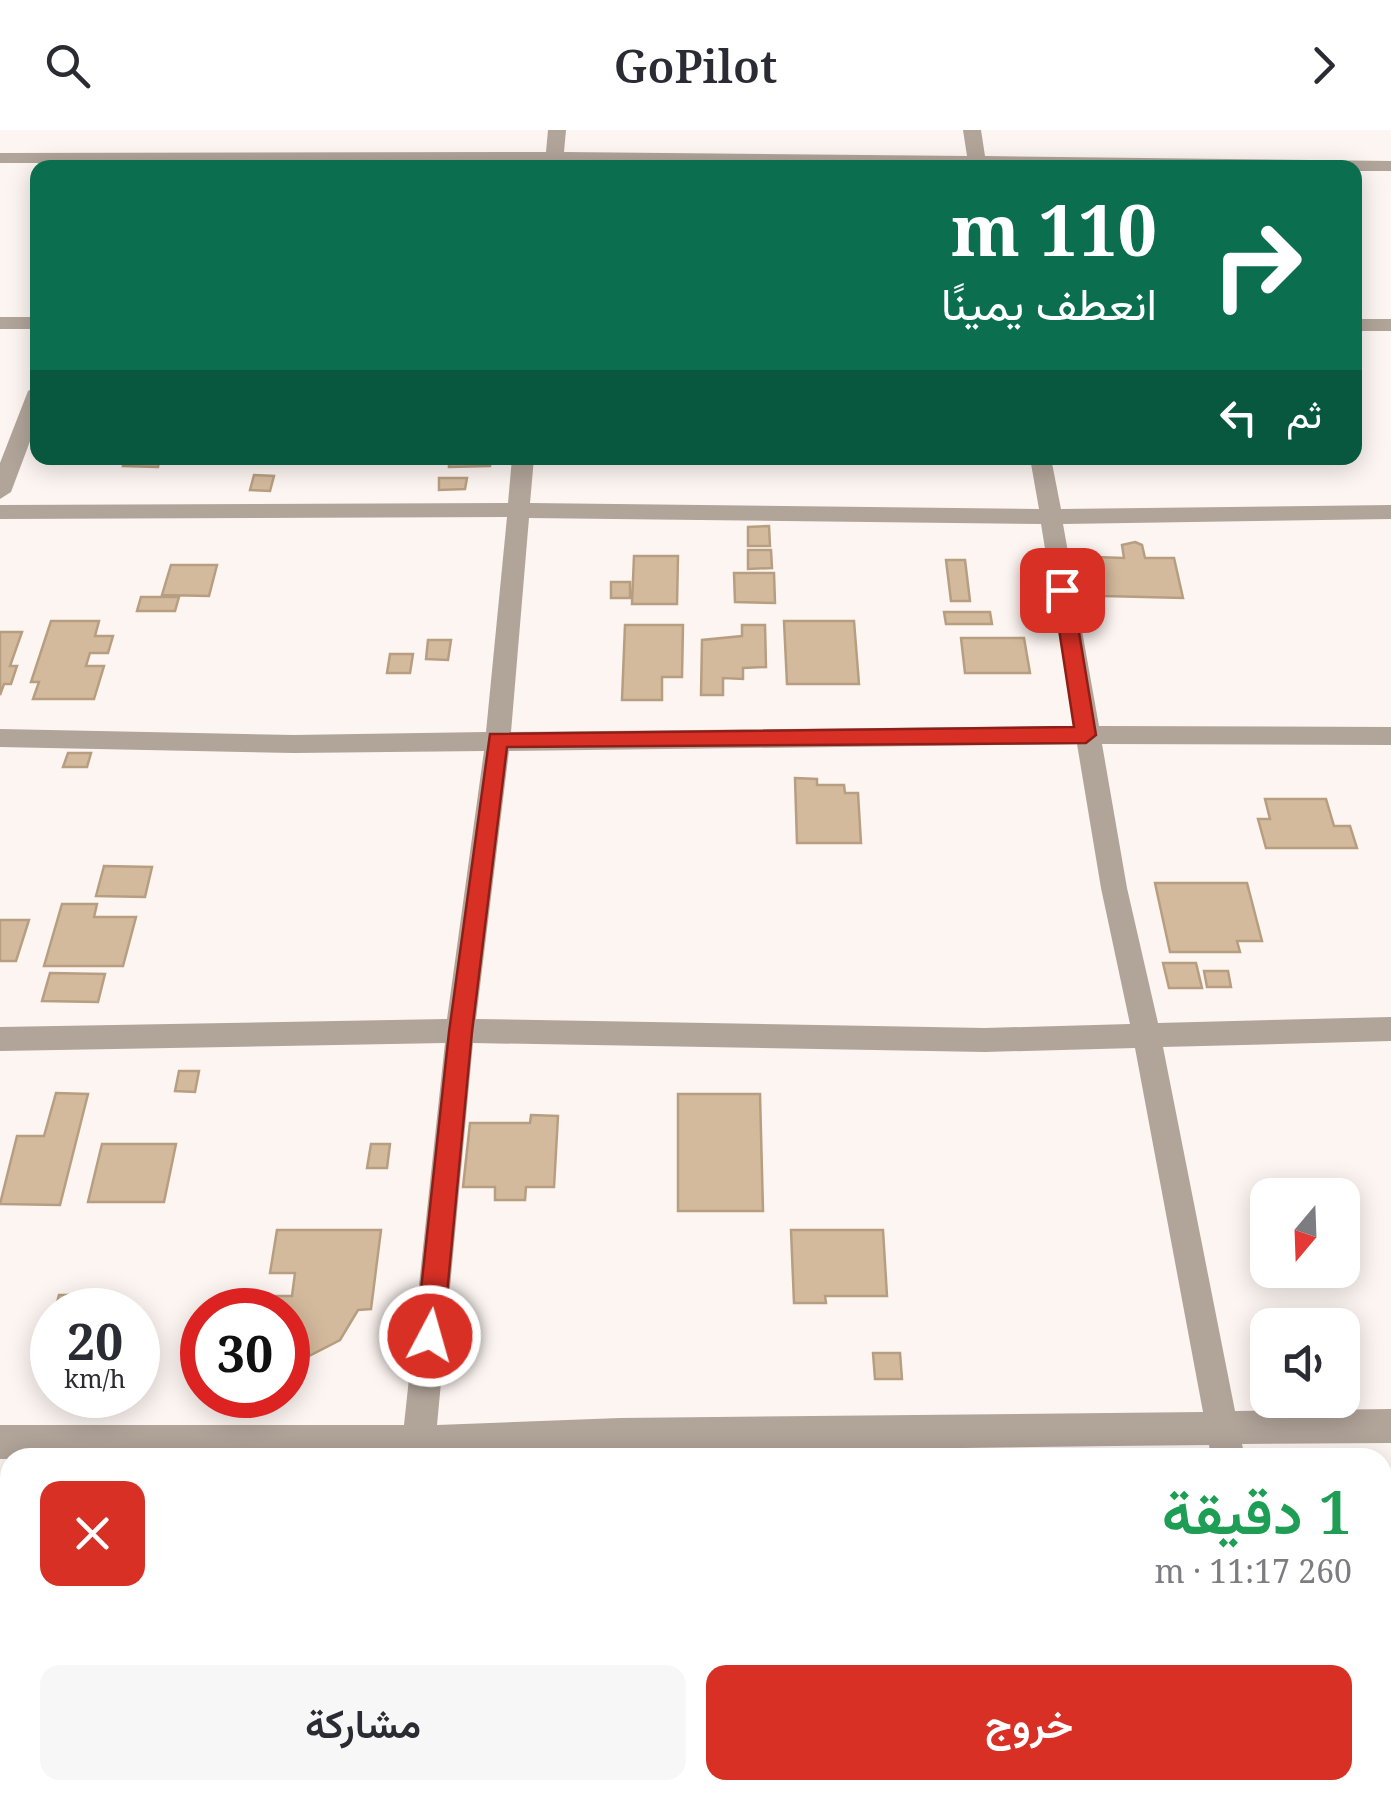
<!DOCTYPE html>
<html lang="ar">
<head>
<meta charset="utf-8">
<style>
	body { margin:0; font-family:"Noto Serif",Vazirmatn,serif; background:#f7f7f7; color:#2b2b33; direction:rtl; height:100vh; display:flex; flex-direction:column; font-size:38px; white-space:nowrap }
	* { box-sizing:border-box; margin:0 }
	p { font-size:32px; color:#7c7c81 }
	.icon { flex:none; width:55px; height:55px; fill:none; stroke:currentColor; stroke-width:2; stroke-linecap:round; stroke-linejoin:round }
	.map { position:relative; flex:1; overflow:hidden; direction:ltr }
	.drawer { position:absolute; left:0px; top:1318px; width:1392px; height:352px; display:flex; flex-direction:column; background:#fff; border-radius:30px 30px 0 0; box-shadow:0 5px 25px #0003; direction:rtl }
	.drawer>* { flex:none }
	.top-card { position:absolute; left:30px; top:30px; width:1332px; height:305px; border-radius:20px; box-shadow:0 5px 25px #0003; direction:rtl; background:#0b6e4f; color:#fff; overflow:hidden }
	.needle { width:65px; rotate:199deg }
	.tools { position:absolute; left:1250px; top:1048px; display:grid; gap:20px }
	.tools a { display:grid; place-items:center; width:110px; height:110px; border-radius:20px; background:#fff; box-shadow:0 5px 25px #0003; font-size:50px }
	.speed { position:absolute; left:30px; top:1158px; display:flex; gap:20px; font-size:50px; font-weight:700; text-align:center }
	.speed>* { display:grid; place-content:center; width:130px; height:130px; border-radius:50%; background:#fff; box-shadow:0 5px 25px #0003; line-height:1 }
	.speed small { font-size:25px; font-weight:400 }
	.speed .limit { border:15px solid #d22; background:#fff; color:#111 }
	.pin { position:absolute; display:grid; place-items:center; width:85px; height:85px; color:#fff; margin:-42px; border-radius:20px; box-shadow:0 5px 15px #0006 }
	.me { position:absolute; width:110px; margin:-55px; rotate:6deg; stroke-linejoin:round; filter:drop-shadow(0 0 8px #0008) }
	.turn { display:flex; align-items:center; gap:35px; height:210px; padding:0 40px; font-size:45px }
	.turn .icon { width:130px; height:130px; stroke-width:2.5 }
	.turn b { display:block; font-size:70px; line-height:85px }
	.then { display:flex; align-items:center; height:95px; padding:0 40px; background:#0003; gap:20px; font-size:38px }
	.round { display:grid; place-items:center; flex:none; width:105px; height:105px; border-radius:20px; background:#f7f7f7 }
	.headline { display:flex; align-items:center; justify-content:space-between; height:170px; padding:0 40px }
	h1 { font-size:60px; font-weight:600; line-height:75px; color:#1e9e55 }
	.button { display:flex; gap:20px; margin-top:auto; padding:20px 40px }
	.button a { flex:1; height:115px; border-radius:20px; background:#d93025; color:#fff; font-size:40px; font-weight:600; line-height:115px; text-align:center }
	.button a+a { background:#f7f7f7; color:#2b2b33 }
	header { display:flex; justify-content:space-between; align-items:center; height:130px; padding:0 40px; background:#fff; font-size:45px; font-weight:600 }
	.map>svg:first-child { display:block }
</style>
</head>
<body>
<header><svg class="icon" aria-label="forward" viewBox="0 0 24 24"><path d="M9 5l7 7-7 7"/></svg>GoPilot<svg class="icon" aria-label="search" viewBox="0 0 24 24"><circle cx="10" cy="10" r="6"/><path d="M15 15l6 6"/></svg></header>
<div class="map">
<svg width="1391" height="1668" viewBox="0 0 1391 1668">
	<rect width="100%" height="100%" fill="#fdf5f1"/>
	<path fill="#d4ba9d" stroke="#b79e81" stroke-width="2.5" d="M125 328H160L158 337 123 336Z
		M449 328H491L490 336 449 337Z
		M254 345 274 346 270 361 250 360Z
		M439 348H467L465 359 439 360Z
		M769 396 770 416H748V397Z
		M1135 412 1142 415 1145 428H1174L1183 468 1104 466 1097 427 1124 428 1122 415Z
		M748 420H771L772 438 748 439Z
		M634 426H678L677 474H632Z
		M946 430H965L970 471H951Z
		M171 435H217L209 466 162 465Z
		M734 443H774L775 473 735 472Z
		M611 452H630V468H611Z
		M141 467H179L175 481H137Z
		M944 482H990L992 494H946Z
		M51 491H99L95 506H113L108 523H90L86 536H104L94 569H33L39 552H31Z
		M784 491H854L859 554H787Z
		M625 495H683L682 547H662V570H622Z
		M742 495H765L766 537 743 538V549L723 548V565H701L702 510 742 506Z
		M0 502H22L10 536H17L11 554H4L0 565Z
		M961 508H1024L1030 543H965Z
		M428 510H451L448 530 426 529Z
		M390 524H413L410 543H387Z
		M68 623H91L87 637H63Z
		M795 648 817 649V655H844L845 663H858L861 713H797Z
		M1265 669H1326L1334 696H1350L1357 718H1266L1258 689H1270Z
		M104 736 152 737 145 767 96 766Z
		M1155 753H1247L1262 811H1237L1240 822H1170Z
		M62 774H97L94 787H136L123 836H44Z
		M0 790H29L16 831H0Z
		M1163 833H1196L1202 858H1169Z
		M1204 841H1228L1231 857H1207Z
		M50 843 105 844 98 872 42 871Z
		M179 941H199L195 962 175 961Z
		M56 963 88 964 60 1075 0 1074 17 1006H44Z
		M678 964H760L763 1081H678Z
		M531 985 558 986 554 1057H526L525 1070H495V1057H463L470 993H530Z
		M102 1014H176L164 1072H88Z
		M371 1014H390L387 1038H367Z
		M277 1100H381L371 1179 358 1180 340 1210 309 1226H288V1180H270L272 1166H292L295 1143H270Z
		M791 1100H883L887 1166H825L826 1173H794Z
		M59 1165H84L80 1180H55Z
		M873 1223H900L902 1249H875Z
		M0 1543H10V1660H35L33 1668H0Z
		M1382 1574H1391V1639L1382 1638Z
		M190 1660H324L323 1668H189Z"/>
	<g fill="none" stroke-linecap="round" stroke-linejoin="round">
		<path fill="#b1a499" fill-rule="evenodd" d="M548 0H566L564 22 967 26 963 0H981L985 26 1391 31V41H1355V38L642 32H563L562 38H544L545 33H0V23L546 22Z
			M0 187H38V199H0Z
			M1355 189H1391V201H1355Z
			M38 255V290L11 362 0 369V333L28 261Z
			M512 328H534L530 373 1039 379 1030 328H1051L1061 379 1391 375V389L1063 394 1099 596 1391 597V615L1102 614 1127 758 1158 893 1391 887V911L1163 917 1235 1281 1391 1279V1313L1242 1314 1245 1328H1211L1209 1315C806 1319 401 1329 0 1329V1295H404L445 913 0 921V897L447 889 484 621 294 623 0 617V599L294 605 486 602 507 387 0 389V375L508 373ZM529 388 1041 394 1074 596 511 602ZM1077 614 1101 758 1130 894 985 898 476 889 509 621ZM473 913 985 922 1135 918 1203 1282 620 1288 437 1295Z
			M380 1660H418L417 1668H379Z
			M1270 1660H1308L1309 1668H1271Z"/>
	</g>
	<path fill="#d93025" stroke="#8d1f18" stroke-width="2.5" d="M1062 454 1072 460 1096 605 1086 613 507 617 472 902 443 1206 439 1215 430 1219 420 1215 416 1206 449 902 490 604 1074 597 1053 460Z"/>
</svg>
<div class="tools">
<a><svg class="needle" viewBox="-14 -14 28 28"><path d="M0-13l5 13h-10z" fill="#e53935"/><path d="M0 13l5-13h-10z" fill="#7c7c81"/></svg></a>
<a><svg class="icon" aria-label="sound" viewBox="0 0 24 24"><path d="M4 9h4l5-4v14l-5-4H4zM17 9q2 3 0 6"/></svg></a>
</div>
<div class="speed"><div>20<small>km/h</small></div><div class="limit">30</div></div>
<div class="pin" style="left:1062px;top:460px;background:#d93025"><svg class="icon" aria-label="arrive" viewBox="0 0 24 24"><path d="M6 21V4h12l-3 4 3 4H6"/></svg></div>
<svg class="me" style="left:430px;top:1206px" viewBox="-20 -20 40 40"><circle r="17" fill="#d93025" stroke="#fff" stroke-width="3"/><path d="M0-11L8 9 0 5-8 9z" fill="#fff"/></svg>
<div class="top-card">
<div class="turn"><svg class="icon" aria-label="right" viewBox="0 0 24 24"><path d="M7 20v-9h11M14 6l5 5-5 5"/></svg><div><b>110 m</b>انعطف يمينًا</div></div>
<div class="then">ثم<svg class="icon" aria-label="left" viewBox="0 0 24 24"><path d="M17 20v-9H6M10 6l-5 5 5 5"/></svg></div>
</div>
<section class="drawer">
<div class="headline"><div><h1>1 دقيقة</h1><p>260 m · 11:17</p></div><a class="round" style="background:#d93025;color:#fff"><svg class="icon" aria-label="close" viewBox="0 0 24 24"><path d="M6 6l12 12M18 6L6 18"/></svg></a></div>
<div class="button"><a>خروج</a><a>مشاركة</a></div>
</section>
</div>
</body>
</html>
